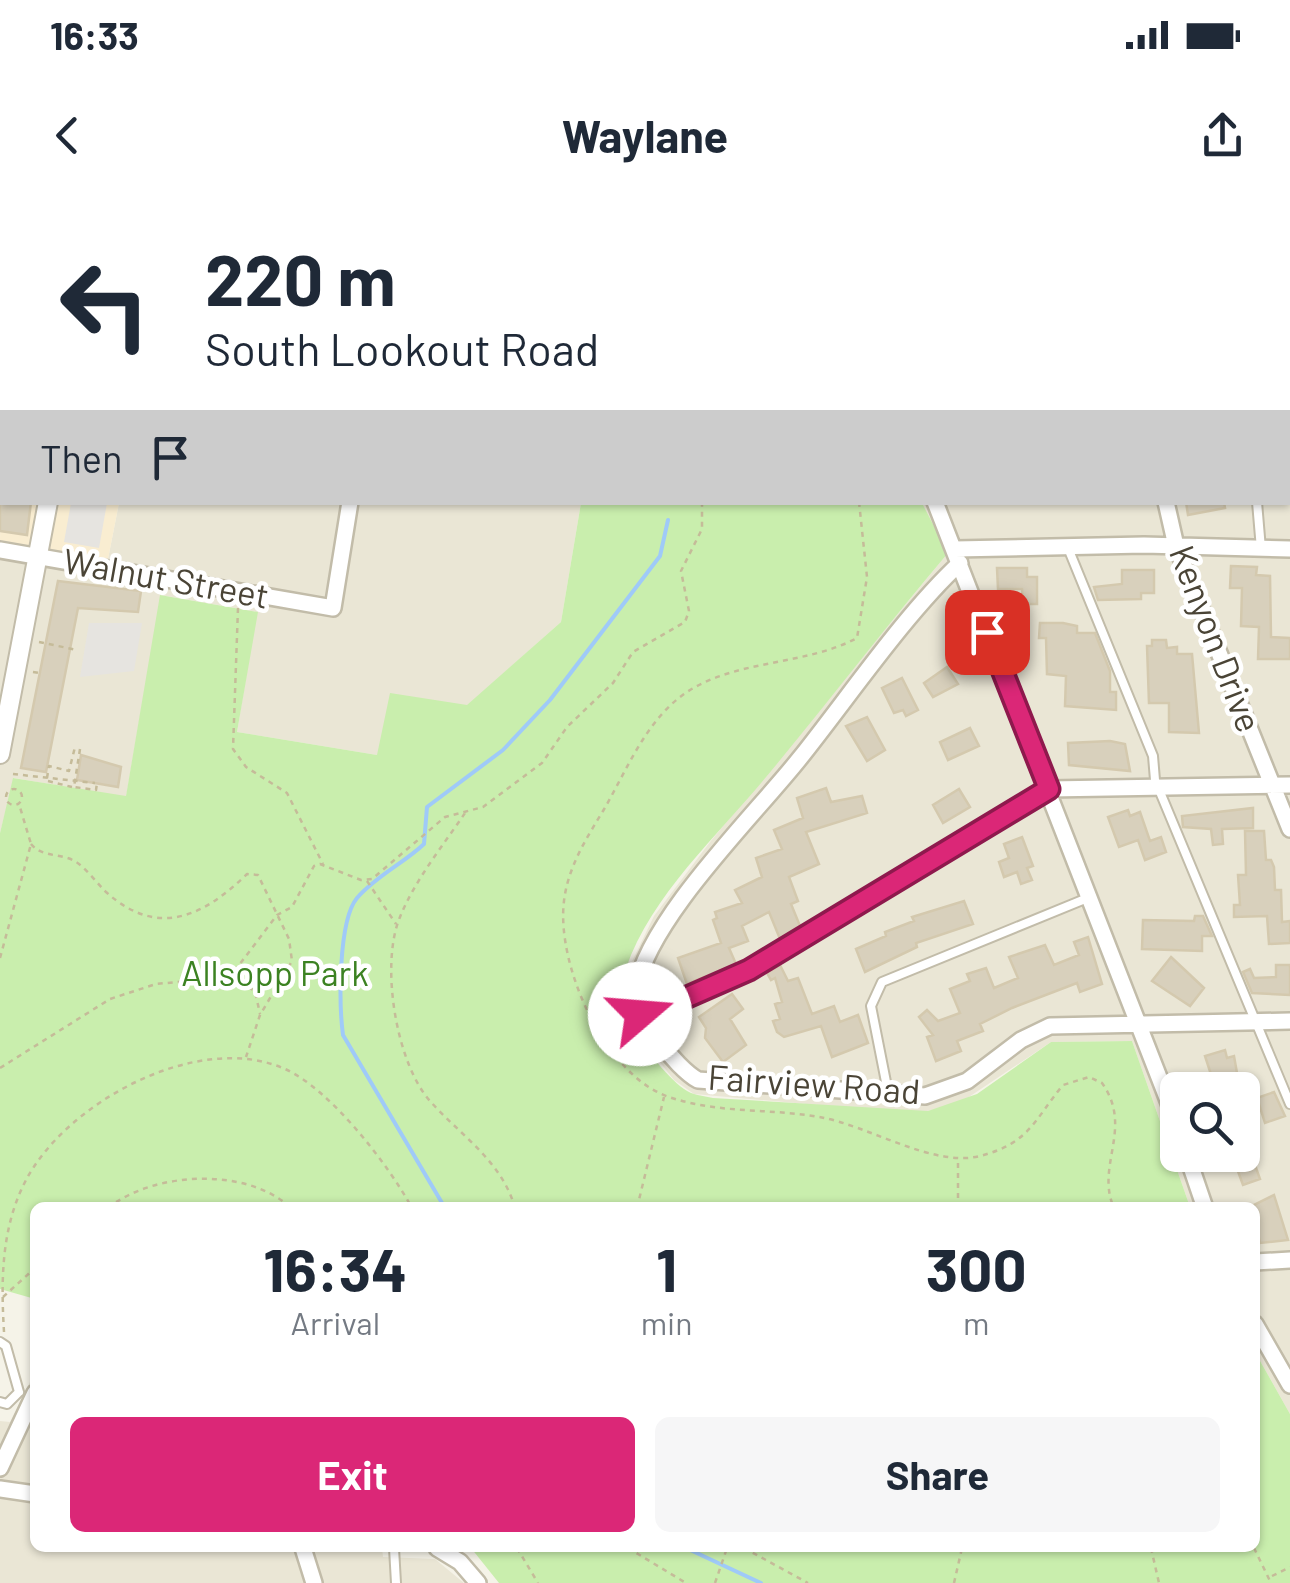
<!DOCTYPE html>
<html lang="en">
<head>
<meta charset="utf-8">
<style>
	body { margin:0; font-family:Barlow,sans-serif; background:#f6f6f7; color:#1f2937; height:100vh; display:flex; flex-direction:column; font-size:38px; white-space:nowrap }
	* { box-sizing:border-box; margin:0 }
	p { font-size:32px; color:#747a83 }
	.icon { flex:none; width:55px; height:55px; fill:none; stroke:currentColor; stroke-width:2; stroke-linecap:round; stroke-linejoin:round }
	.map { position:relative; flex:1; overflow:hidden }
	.drawer { position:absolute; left:30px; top:1002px; width:1230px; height:350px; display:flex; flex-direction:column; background:#fff; border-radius:15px; box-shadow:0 2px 8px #0004 }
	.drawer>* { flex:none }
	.guide { position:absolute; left:0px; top:0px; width:1290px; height:305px; box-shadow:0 2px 8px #0004; background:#fff; color:#1f2937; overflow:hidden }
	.fabs { position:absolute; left:1160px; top:872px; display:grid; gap:20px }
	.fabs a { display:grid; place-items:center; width:100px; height:100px; border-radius:15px; background:#fff; box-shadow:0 2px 8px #0004; font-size:50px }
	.pin { position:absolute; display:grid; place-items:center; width:85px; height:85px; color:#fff; margin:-42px; border-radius:20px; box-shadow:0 5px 15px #0006 }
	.me { position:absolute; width:110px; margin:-55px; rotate:72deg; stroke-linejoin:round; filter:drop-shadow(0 0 8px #0008) }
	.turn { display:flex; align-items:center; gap:35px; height:210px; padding:0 40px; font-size:45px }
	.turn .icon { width:130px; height:130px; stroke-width:2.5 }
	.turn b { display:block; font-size:70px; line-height:85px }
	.then { display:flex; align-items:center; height:95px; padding:0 40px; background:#0003; gap:20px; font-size:38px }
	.eta { display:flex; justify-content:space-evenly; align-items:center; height:170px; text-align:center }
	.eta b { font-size:60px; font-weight:700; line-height:70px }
	.cta { display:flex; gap:20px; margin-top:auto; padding:20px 40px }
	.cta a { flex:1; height:115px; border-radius:15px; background:#db2777; color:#fff; font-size:40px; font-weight:700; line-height:115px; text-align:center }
	.cta a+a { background:#f6f6f7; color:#1f2937 }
	.status { display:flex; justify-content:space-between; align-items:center; height:70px; padding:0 50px; background:#fff; direction:ltr }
	.status svg { height:28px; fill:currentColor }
	header { display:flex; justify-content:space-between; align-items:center; height:130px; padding:0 40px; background:#fff; font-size:45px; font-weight:700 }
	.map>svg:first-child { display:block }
</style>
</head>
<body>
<div class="status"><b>16:33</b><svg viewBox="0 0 49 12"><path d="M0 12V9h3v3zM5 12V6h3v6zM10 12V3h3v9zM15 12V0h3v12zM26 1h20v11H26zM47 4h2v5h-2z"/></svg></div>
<header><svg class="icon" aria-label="back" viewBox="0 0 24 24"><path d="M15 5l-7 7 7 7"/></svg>Waylane<svg class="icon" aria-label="share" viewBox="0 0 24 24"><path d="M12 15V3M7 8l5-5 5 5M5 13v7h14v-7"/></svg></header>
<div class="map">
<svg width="1290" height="1383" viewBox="0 0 1290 1383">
	<rect width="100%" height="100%" fill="#f5f3e8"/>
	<path fill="#eae6d5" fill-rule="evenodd" d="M234 0H633L234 2Z
		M825 0H1290V1214L1255 1152V1008L1190 1007 1132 841 1051 842 960 903 928 911 896 912 694 894 674 880 627 821 621 801 623 780 654 716 710 642 947 354 922 303 1288 302V2ZM1178 890H1242V955H1178Z
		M119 303H581L561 422 467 506 377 555 237 532 257 412 161 395 126 597 14 578 0 633V343L108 359Z
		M35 1172V1348H382L383 1357 435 1359 464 1383H0V1221L10 1222Z"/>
	<path fill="#f9edd1" d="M2 148V302L119 303 108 359 0 343Z"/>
	<path fill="#c9eead" d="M581 303H922L948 353C882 431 821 512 756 589 708 645 641 708 622 782 615 813 659 871 684 889 692 895 703 896 713 898L928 911 977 894 1051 842 1132 841 1190 1007 35 1008V1099L0 1089V633L13 578 126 596 160 395 258 412 237 532 377 555 390 493 467 505 561 422Z
		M1255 1152 1290 1214V1383H499L471 1348H1255Z"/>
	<path fill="#e6e4e0" d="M71 303H107L99 348 64 342Z
		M89 423H142L134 471 80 477Z"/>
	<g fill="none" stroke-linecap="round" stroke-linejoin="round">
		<path stroke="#9fcaf8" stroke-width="4" d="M445 1008 343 835C339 805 338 721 357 698 376 676 404 663 424 644L427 607 503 550 550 500 660 356 668 320
			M686 1348 761 1383"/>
	</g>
	<path fill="#d8d0bc" stroke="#d4c9ae" stroke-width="2.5" d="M0 302H31L27 335 0 331Z
		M1186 302H1224L1225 308 1188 315Z
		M1231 366 1257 367 1256 375 1270 376 1271 437 1290 438V459H1258L1259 427 1241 426 1242 388H1230Z
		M997 368H1027V377H1037V404H1023L1022 389H998Z
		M1122 370H1154V393H1141V399L1098 400 1094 387 1122 384Z
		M58 381 141 391 138 412 78 408 46 572 21 568Z
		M1040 423H1063L1077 426V433H1095L1110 471V492H1116V510L1065 506 1066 476 1047 474 1046 438H1039Z
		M1152 440H1166L1167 448 1177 447V454H1192L1199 533 1169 532V503H1149L1147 446H1152Z
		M947 467 958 484 933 497 924 483Z
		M902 478 918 510 906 516 903 510 894 513 882 488Z
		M867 517 885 550 867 561 846 526Z
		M970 528 979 546 948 560 940 542Z
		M1110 541 1125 544 1130 571 1069 565 1068 543Z
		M81 555 121 567 118 587 77 580Z
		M826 588 831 602 862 596 867 613 806 632 819 664 789 677 798 701 791 704 800 726 780 739 769 712 742 726 748 741 729 748 736 764 687 784 678 758 721 743 713 720 717 718 715 712 742 703 735 690 762 677 756 658 782 649 774 630 803 618 797 598Z
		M959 589 970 607 943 623 933 605Z
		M1253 608V628L1222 629 1223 644 1213 645 1211 629 1183 627 1182 616Z
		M1128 610 1130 616 1140 612 1150 641 1161 637 1166 652 1145 660 1138 640 1119 647 1108 617Z
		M1245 631H1264L1266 660H1271L1274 667 1275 690H1281L1282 722 1290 721V743L1269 744 1267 716 1234 717V705H1240L1238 675H1246Z
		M1022 637 1033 666 1027 668 1032 680 1021 684 1017 672 1004 677 999 662 1009 658 1004 644Z
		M964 701 973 724 916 743 917 747 865 772 856 749 886 736 885 732 914 721 912 717Z
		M1195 716H1203L1212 736H1202V751L1142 749 1143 720 1194 721Z
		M1088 737 1102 784 1080 792 1077 783 1012 808 980 824 983 831 957 841 961 851 936 861 927 837 933 835 919 817 927 810 938 821 960 813 950 789 970 781 967 774 986 768 994 788 1018 778 1009 757 1045 745 1054 765 1079 755 1074 742Z
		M1171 757 1204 788 1190 806 1152 781Z
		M780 765 788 781 798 778 812 814 834 806 840 822 858 815 868 843 832 857 821 826 784 837 777 832 773 821 780 819 775 804 782 802 775 778 771 780 767 773Z
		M1276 765H1290V795L1252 793 1243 772 1250 769 1254 778 1276 777Z
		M732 794 743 809 730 819 746 845 723 862 705 838 706 828 699 817Z
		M1225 850 1227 858 1234 856 1240 890H1216L1205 856Z
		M1274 892 1285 916 1265 923 1257 898Z
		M1242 929 1260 979 1243 985 1232 955H1242Z
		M1274 995 1288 1040 1260 1043 1252 1006Z"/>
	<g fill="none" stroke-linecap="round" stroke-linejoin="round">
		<defs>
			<path id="service" d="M6 0 21 2
				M952 2V0
				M1250 2V0
				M1257 302 1261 349
				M1068 348 1153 556 1155 580 1290 904
				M888 892 871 806 882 782 1090 697
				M0 1142 6 1146 19 1192
				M0 1202 7 1204 19 1192
				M394 1348 396 1383"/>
			<path id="minor" d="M839 0V2
				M401 2 402 0
				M1124 2V0
				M1288 108H1290
				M0 113 2 114
				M935 302 1178 926
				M1166 302 1176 346 1290 629
				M955 349 1144 345 1290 349
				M0 350 333 408 350 302
				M960 363C905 414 848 498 800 558 754 616 650 717 636 788 631 812 677 869 698 880L925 896 967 881 1021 840 1050 826 1290 821
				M642 817 749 771 1049 589 1290 585
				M1187 955 1205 1008
				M1255 1062 1290 1060
				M1255 1124 1290 1185
				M0 1268 35 1193
				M0 1289 35 1294
				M303 1348 314 1383
				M437 1348 460 1362 478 1383"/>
			<path id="tertiary" d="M127 2 128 0
				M0 554 48 302"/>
		</defs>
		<use href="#service" stroke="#c2bca9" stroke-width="12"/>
		<use href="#minor" stroke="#c2bca9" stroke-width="20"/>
		<use href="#tertiary" stroke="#c2bca9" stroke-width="22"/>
		<path stroke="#c5bb99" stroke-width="2.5" stroke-dasharray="5 5" stroke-linecap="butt" d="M819 2V0
			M859 302 867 377 857 438C805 466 734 459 684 494 645 522 627 570 603 611 586 639 568 667 564 701 556 764 604 875 669 897 719 914 769 908 819 917 868 925 933 968 980 956 1030 943 1034 920 1063 885L1089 877 1102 883C1134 928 1095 966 1114 1008
			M238 408 233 549 246 567 287 593 323 664
			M39 442 77 450
			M33 472 39 473
			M80 549 74 587 96 590 97 583
			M47 578 49 566 69 571 75 547
			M48 581 72 587
			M6 597a8 8 0 1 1 16 0a8 8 0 1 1-16 0Z
			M465 613C442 647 415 680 400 717 380 764 396 863 430 901 460 935 502 961 515 1008
			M31 644C43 659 65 652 79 664 89 672 97 683 106 692 158 739 204 716 247 674L258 675 289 739 292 761 260 815 246 857
			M367 681 396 724
			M0 758 31 644 19 604
			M231 777 255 791 260 814
			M0 868 110 799 156 784 230 777 277 715 292 707 314 666 320 664 361 680 372 679 445 617 483 607 542 563 567 527 613 483 633 452 685 422 689 411 681 371 702 329V302
			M108 1008C153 972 246 966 291 1008
			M637 1008 664 897
			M958 1008V958
			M3 1097 35 1068
			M4 1132C1 1081 1 1029 25 982 65 903 198 830 285 869 330 889 388 964 412 1008
			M517 1348 538 1383
			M628 1348 686 1383
			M744 1348 808 1383
			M1151 1348 1159 1383
			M1254 1348 1271 1383
			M1272 1376 1290 1367
			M715 1383 727 1348
			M954 1383 962 1348"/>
		<use href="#service" stroke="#fff" stroke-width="8"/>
		<use href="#minor" stroke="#fff" stroke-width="15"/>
		<use href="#tertiary" stroke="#fff" stroke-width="18"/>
		<path stroke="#c5bb99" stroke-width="2.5" stroke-dasharray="5 5" stroke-linecap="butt" d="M13 574 95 583"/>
	</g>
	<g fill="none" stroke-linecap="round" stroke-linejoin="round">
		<defs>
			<path id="route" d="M640 814 642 817 749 770 1049 589 987 432"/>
		</defs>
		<use href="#route" stroke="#8e194d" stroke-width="25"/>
		<use href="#route" stroke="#db2777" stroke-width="18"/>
	</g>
	<g text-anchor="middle" stroke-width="9" stroke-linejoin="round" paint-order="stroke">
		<g font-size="35" fill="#4a4436" stroke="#fff">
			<text transform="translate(166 379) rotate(10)" y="12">Walnut Street</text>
			<text transform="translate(1215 439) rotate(69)" y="12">Kenyon Drive</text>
			<text transform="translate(814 885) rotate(4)" y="12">Fairview Road</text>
		</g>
		<g font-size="35" fill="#3c8222" stroke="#fff">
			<text x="275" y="786">Allsopp Park</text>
		</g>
	</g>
</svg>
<div class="fabs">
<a><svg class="icon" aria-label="search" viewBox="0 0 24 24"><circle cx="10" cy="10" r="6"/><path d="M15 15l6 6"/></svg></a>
</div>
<div class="pin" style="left:987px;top:432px;background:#d93025"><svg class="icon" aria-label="arrive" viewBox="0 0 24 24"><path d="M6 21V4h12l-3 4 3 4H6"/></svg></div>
<svg class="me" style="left:640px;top:814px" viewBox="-20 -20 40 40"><circle r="19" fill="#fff"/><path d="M0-13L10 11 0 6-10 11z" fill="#db2777"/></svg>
<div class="guide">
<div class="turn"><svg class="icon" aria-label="left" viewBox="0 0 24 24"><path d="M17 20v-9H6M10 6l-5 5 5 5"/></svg><div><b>220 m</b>South Lookout Road</div></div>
<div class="then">Then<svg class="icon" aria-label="arrive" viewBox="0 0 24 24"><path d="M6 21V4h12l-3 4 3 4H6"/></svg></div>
</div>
<section class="drawer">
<div class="eta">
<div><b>16:34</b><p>Arrival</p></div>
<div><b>1</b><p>min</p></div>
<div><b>300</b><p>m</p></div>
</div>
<div class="cta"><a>Exit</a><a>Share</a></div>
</section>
</div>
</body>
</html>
